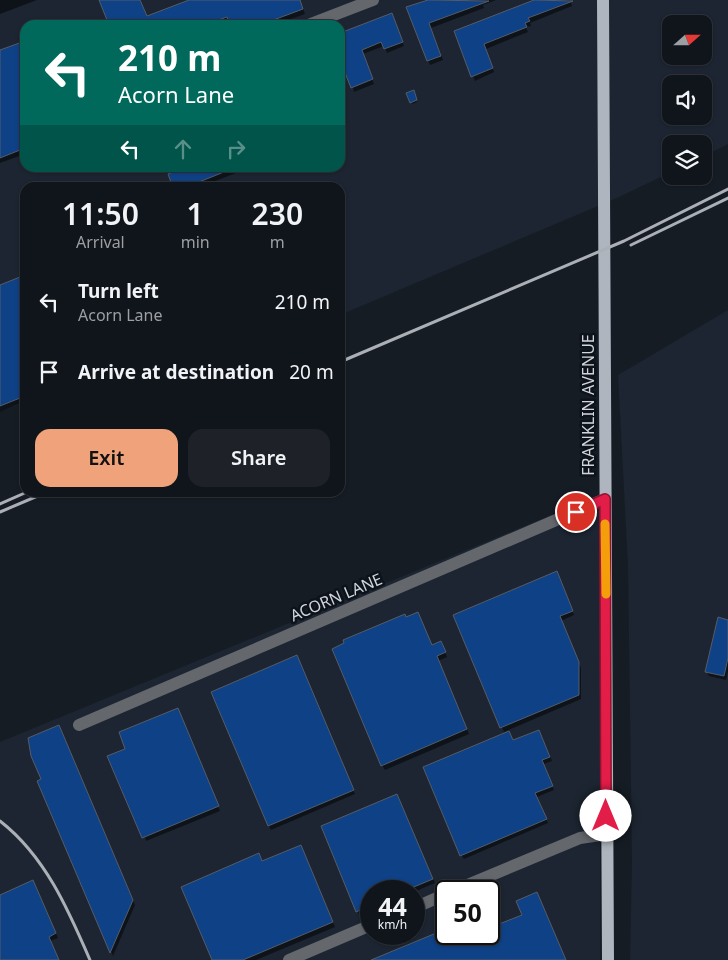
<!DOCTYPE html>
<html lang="en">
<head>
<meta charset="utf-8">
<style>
	body { margin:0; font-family:"Noto Sans",sans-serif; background:#1e2228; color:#f1f3f6; height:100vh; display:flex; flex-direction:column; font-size:19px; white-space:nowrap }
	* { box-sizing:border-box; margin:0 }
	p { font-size:16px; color:#9c9fa3 }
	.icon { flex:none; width:28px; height:28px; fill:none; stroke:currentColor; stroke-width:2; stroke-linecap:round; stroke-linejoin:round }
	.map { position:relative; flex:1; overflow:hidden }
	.side { position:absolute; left:20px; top:182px; width:325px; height:315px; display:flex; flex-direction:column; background:#10151b; border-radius:15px; box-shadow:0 1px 4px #0004,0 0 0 1px #30343a }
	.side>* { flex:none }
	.top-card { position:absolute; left:20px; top:20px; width:325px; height:152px; border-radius:15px; box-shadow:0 1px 4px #0004,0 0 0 1px #30343a; background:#00695c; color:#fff; overflow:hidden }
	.needle { width:32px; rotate:69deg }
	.controls { position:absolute; left:662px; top:15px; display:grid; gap:10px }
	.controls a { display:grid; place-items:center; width:50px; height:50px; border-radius:10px; background:#10151b; box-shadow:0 1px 4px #0004,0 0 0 1px #30343a; font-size:25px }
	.speed { position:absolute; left:360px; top:880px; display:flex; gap:10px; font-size:25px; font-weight:700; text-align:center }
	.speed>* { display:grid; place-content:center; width:65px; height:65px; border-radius:50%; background:#10151b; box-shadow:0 1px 4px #0004,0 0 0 1px #30343a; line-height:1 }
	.speed small { font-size:12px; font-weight:400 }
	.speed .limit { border:2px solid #111; border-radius:8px; background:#fff; color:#111 }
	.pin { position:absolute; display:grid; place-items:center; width:42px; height:42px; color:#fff; margin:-21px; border:2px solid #fff; border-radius:50%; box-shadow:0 1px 5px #0007 }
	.me { position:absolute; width:55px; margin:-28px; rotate:0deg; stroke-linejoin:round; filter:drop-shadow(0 0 4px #0008) }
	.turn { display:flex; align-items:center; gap:18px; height:105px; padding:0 15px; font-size:22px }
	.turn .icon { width:65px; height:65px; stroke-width:2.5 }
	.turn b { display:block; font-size:35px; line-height:42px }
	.lanes { display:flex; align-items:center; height:48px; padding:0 15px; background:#0003; justify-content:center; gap:25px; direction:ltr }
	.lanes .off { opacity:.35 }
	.eta { display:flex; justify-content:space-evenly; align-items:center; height:85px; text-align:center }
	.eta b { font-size:30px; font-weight:600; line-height:35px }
	.action { display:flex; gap:10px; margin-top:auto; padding:10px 15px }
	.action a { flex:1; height:58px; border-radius:15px; background:#f0a27a; color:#111; font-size:20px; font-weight:600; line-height:58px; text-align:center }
	.action a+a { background:#1e2228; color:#f1f3f6 }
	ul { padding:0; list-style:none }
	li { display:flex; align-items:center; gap:15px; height:70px; padding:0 15px }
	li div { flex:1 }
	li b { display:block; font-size:19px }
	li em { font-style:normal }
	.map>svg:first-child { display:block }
</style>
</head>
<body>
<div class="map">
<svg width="728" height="960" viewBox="0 0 728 960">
	<rect width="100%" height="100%" fill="#161c24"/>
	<path fill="#1c2531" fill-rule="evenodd" d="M0 0H728V144L704 156V144H671V172L617 198 340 315V188H25V402L0 412ZM671 24H704V56H671ZM25 25H340V168H25ZM671 84H704V116H671Z
		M728 310V960H630L632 861 628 566 618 375Z
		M600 495V960H0V742ZM371 891H414V934H371ZM446 891H489V934H446Z"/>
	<path fill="#0007" d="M0 0H37L0 14Z
		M101 0H140L147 17 193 0H300L305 14 274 25H231L230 21 218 25H110Z
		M429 0H496L483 5 484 8 431 28 443 60 430 65 408 8Z
		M537 0H570L572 6 530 23 531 26 526 27 528 32 486 49 494 72 475 81 456 31Z
		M393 18 404 46 387 53 384 46 363 54 374 84 354 92 340 34Z
		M78 22 80 25H70Z
		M25 42V154L0 163V52Z
		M408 94H414L417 102 412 104Z
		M340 117 345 131 340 133Z
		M187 168H249L197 188H175L170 174Z
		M25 276V401L0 412V286Z
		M559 577 574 615 561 621 581 668V699L504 732 455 616Z
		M406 618 432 646 443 647 447 657 438 661 469 734 385 770 382 765Z
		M728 621V671L726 680 709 676 706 671Z
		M299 661 355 794 271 830 269 826Z
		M180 714 220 811 146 841 127 749Z
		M61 731 135 905 113 956 39 781 43 779Z
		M541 735 552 761 544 764 554 790 537 797 548 823 464 859 461 855 513 741Z
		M399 800 435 883 414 892 371 891V910L360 915 357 911Z
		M303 851 335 927 256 960H213L262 862Z
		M35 886 58 938 50 941 58 960H0V896Z"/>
	<path fill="#0f4186" stroke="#555c66" d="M99 0H140L147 16 189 0H300L303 9 260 25H230L227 17 204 25H109Z
		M428 0 489 1 429 23 441 56 427 61 406 7Z
		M534 0 573 1 528 18 530 21 525 23 527 27 484 44 493 68 471 77 454 31Z
		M392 13 403 42 384 49 381 42 362 50 373 79 351 88 340 60V57L345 55 340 42V33Z
		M25 41V148L0 158V50Z
		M414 90 417 100 410 103 406 93Z
		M184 168H234L184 188H173L168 174Z
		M25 275V396L0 406V285Z
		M557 571 573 611 560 616 579 662V695L500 728 453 615Z
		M418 612 432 645 441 641 446 652 437 656 467 729 381 766 332 649 344 643 343 640 405 614 406 617Z
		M718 617 728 620V658L724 676 705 672Z
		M297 655 354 790 268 826 211 692Z
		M178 708 219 806 142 838 107 756 125 749 119 732Z
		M59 725 133 900 110 953 37 781 41 779 31 756 28 738Z
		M539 730 550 757 542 760 553 786 535 793 547 819 460 856 423 767 509 731 513 740Z
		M397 794 433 879 404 891H371V905L356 912 321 826Z
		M301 845 333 922 243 960H212L181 887 259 853 262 861Z
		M33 880 56 933 49 937 59 960H0V895Z
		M537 892 566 960H371L446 929V934H489V928L522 915 516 901Z"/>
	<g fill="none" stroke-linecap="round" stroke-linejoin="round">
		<path stroke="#64676c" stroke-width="12" d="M308 25 373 0
			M79 725 605 499
			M453 891 580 838 607 834
			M414 908 446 894
			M289 960 371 925"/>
		<path stroke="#aeb5be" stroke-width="12" d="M603 0 608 960"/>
		<path stroke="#abafb6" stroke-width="3" d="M631 245 728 198
			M340 362 624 241 728 189
			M0 504 27 492
			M0 512 47 492
			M0 821C45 856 68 909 90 960"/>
	</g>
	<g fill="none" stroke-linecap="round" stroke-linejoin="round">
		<defs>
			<path id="route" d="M576 512 605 499 606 816"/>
		</defs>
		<use href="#route" stroke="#92132f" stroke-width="12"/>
		<use href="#route" stroke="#e11d48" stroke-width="9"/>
		<path stroke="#f59e0b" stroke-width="9" d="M605 524 606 594"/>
	</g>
	<g text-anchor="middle" stroke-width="5" stroke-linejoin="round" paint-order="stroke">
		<g font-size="16" fill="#d1d5db" stroke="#0d131b">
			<text transform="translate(588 405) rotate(-90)" y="6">FRANKLIN AVENUE</text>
			<text transform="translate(336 597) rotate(-23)" y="6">ACORN LANE</text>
		</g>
	</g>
</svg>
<div class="controls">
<a><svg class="needle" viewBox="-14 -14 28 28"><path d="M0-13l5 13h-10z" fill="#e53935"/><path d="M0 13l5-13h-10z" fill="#9c9fa3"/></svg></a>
<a><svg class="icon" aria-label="sound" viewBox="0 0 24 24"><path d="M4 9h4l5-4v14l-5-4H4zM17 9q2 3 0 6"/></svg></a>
<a><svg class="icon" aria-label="layers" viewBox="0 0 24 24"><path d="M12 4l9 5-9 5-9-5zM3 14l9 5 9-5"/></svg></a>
</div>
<div class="speed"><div>44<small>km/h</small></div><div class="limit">50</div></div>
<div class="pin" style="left:576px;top:512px;background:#d93025"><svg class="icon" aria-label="arrive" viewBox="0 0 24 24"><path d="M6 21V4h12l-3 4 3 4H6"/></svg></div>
<svg class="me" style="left:606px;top:816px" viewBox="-20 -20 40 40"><circle r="19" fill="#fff"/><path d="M0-13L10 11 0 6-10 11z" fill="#e11d48"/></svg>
<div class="top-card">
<div class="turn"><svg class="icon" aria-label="left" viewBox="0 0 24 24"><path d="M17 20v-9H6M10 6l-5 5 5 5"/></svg><div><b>210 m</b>Acorn Lane</div></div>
<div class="lanes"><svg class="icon" aria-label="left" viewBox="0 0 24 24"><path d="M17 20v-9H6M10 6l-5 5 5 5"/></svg><svg class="icon off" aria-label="ahead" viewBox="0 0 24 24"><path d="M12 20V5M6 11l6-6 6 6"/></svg><svg class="icon off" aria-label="right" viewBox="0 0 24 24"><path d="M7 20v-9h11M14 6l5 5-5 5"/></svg></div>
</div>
<section class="side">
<div class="eta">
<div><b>11:50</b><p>Arrival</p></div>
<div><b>1</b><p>min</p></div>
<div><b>230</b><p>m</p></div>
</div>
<ul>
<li><svg class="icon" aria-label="left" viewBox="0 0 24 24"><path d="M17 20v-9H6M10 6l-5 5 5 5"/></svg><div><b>Turn left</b><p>Acorn Lane</p></div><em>210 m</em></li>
<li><svg class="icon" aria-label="arrive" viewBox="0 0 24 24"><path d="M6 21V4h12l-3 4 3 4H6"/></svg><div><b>Arrive at destination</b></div><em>20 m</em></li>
</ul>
<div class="action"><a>Exit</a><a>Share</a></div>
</section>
</div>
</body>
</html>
